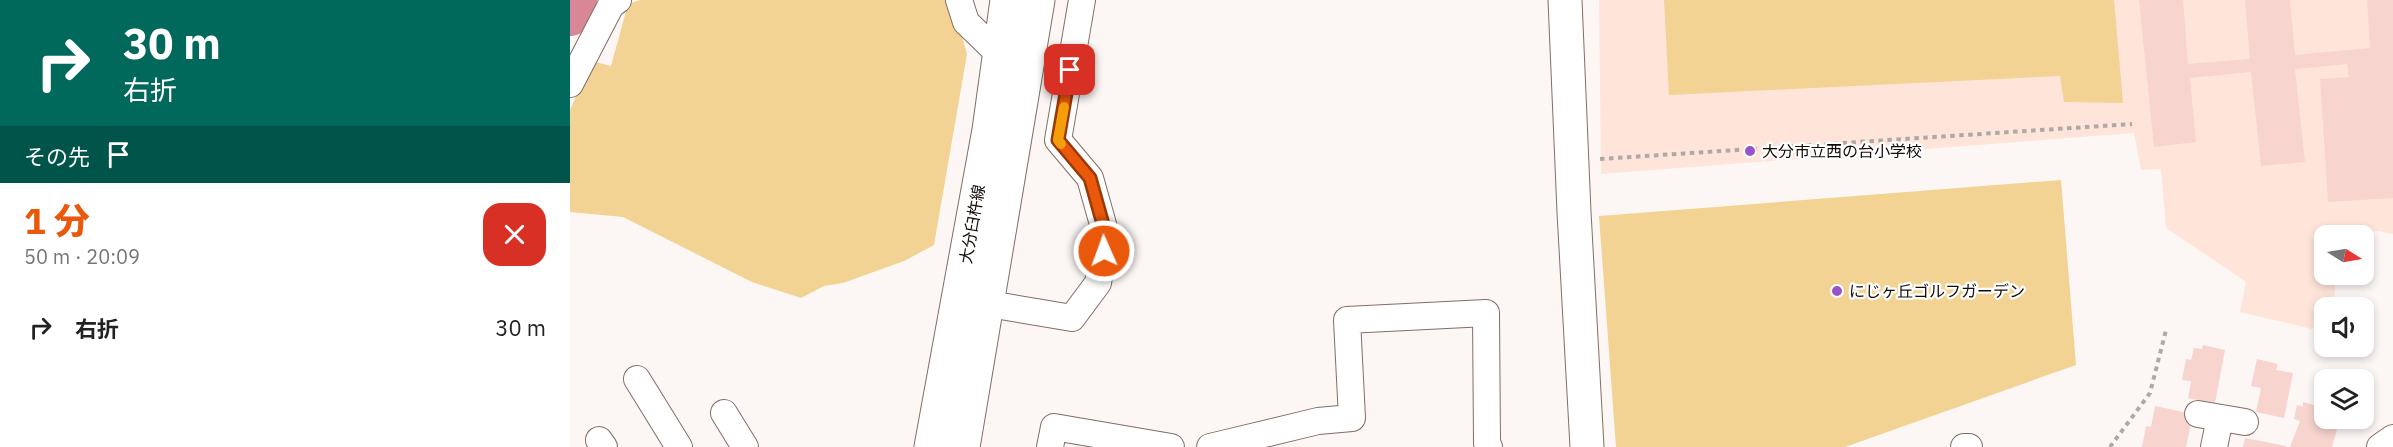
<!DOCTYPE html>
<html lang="ja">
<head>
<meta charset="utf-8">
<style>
	body { margin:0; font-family:"IBM Plex Sans","Noto Sans JP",sans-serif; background:#f6f6f6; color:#222; height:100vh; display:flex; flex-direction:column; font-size:22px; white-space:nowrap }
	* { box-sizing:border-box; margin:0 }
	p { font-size:20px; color:#767676 }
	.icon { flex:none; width:33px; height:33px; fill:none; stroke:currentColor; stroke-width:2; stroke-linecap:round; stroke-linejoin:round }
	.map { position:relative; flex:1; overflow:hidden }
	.sheet { display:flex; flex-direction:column; background:#fff; width:570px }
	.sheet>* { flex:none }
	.top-card { background:#00695c; color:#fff; overflow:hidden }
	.needle { width:39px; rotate:101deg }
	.controls { position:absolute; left:1744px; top:225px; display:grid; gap:12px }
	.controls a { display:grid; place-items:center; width:60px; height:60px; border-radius:12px; background:#fff; box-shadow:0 3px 9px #0003; font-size:30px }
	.pin { position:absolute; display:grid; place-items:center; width:51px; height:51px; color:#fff; margin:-26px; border-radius:12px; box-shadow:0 3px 9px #0006 }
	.me { position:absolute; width:66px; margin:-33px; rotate:358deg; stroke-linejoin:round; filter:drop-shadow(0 0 4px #0008) }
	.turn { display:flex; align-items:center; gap:21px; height:126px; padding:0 24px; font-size:27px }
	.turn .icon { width:78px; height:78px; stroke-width:2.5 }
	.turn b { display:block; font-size:42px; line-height:51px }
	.then { display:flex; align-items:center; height:57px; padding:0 24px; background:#0003; gap:12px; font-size:22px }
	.round { display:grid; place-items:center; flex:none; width:63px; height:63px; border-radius:18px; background:#f6f6f6 }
	.headline { display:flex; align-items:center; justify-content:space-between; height:102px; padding:0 24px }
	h1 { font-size:36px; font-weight:800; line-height:45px; color:#ea580c }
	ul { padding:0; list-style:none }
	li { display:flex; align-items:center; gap:18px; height:84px; padding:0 24px }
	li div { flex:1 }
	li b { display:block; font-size:22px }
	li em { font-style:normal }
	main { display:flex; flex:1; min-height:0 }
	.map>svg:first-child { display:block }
</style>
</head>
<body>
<main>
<section class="sheet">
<div class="top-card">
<div class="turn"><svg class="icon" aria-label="right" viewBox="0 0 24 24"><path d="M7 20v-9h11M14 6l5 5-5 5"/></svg><div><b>30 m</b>右折</div></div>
<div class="then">その先<svg class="icon" aria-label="arrive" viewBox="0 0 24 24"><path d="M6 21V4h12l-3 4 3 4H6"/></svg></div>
</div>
<div class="headline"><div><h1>1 分</h1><p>50 m · 20:09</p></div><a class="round" style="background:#d93025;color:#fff"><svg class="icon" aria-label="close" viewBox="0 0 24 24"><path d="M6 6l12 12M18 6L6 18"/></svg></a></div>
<ul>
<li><svg class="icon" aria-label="right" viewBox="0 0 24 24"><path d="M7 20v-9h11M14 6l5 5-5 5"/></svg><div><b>右折</b></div><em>30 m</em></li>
</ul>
</section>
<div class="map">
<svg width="1823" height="447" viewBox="0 0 1823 447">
	<rect width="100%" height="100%" fill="#fcf7f5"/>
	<path fill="#ffe5d9" d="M1029 0H1823V234L1809 231 1783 232 1779 235 1755 236V274L1766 275 1764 298 1755 308 1742 329 1670 312 1676 282 1596 228 1591 169 1571 170 1564 133 1031 174Z"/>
	<path fill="#f2d394" d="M70 0H382L397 54 364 245 334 261 273 283 254 286 231 298 182 282 53 217 0 212V110L21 61 41 66 58 4Z
		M1094 0H1544L1553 103 1494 102 1490 76 1099 95Z
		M1491 180 1506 365 1275 447H1046L1029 216Z"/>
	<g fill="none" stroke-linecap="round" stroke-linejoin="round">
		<path stroke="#d98697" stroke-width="46" d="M0 13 4 0"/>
	</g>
	<path fill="#f8d4cf" d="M1569 0H1613L1618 64 1680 59 1675 0H1720L1725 55 1800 48 1797 0H1823V198L1758 202 1750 79 1779 77 1777 64 1725 69 1735 162 1691 166 1681 72 1620 78 1626 142 1584 147Z
		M1633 345 1655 350 1645 403 1618 398 1621 381 1612 380 1616 359 1621 360 1624 348 1632 349Z
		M1687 359 1708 364 1706 370 1723 373 1714 418 1686 412 1691 388 1681 386Z
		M1733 402 1755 408V418H1762L1759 426 1767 429 1762 447H1720L1730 421 1724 419 1727 405 1733 407Z
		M1585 406 1623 414 1616 447H1572L1576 426 1581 427Z
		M1675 438 1716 446V447H1673Z"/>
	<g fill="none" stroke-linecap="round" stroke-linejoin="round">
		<defs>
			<path id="minor" d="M389 0 396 22 429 54
				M0 84 41 5 48 0
				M401 301 502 318 528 283 536 235 520 178 488 140 512 0
				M67 379 109 447
				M154 413 175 447
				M1628 414 1675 422
				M29 440 34 447
				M480 447 484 427 601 447
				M640 447 748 421 782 418 777 320 916 313 917 443 919 447
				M1394 447H1399
				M1644 447 1650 418
				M1810 447 1823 438"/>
			<path id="tertiary" d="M995 0 1004 212 1017 447"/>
			<path id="primary" d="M361 447 419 130 437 0
				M393 447 468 0"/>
		</defs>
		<use href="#minor" stroke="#826d63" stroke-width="28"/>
		<use href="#tertiary" stroke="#826d63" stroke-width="35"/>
		<use href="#primary" stroke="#826d63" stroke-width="35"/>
		<path stroke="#afa9a6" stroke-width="4" stroke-dasharray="4.5 4.5" stroke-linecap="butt" d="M1030 159 1562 124
			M1540 447 1580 393 1596 330"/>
		<use href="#minor" stroke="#fff" stroke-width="26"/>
		<use href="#tertiary" stroke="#fff" stroke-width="33"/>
		<use href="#primary" stroke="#fff" stroke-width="33"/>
	</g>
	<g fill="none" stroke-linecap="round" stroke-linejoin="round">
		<defs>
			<path id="route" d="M500 70 488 140 520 178 536 235 534 251"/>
		</defs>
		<use href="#route" stroke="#983908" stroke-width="15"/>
		<use href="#route" stroke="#ea580c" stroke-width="10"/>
		<path stroke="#f59e0b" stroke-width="10" d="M491 144 488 140 494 107"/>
	</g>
	<g fill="#9754c8" stroke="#fff" stroke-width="2">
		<circle cx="1180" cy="151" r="6"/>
		<circle cx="1267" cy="291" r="6"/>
	</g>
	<g text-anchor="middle" stroke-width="4.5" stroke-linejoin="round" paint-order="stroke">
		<g font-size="16" fill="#120b07" stroke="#fff" text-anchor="start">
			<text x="1192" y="157">大分市立西の台小学校</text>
			<text x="1279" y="297">にじヶ丘ゴルフガーデン</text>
		</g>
		<g font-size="16" fill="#120b07" stroke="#fff">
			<text transform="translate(402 224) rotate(-80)" y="6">大分臼杵線</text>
		</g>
	</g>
</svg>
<div class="controls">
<a><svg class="needle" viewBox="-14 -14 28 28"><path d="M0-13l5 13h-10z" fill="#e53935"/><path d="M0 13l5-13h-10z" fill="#767676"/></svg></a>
<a><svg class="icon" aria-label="sound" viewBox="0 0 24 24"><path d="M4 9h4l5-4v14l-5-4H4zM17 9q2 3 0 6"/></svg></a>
<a><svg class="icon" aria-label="layers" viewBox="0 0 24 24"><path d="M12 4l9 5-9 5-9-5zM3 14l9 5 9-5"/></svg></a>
</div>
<div class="pin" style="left:500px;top:70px;background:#d93025"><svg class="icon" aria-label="arrive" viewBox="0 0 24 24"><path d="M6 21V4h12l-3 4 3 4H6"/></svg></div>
<svg class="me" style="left:534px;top:251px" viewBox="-20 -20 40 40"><circle r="17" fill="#ea580c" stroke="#fff" stroke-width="3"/><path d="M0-11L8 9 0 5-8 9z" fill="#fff"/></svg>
</div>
</main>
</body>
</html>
